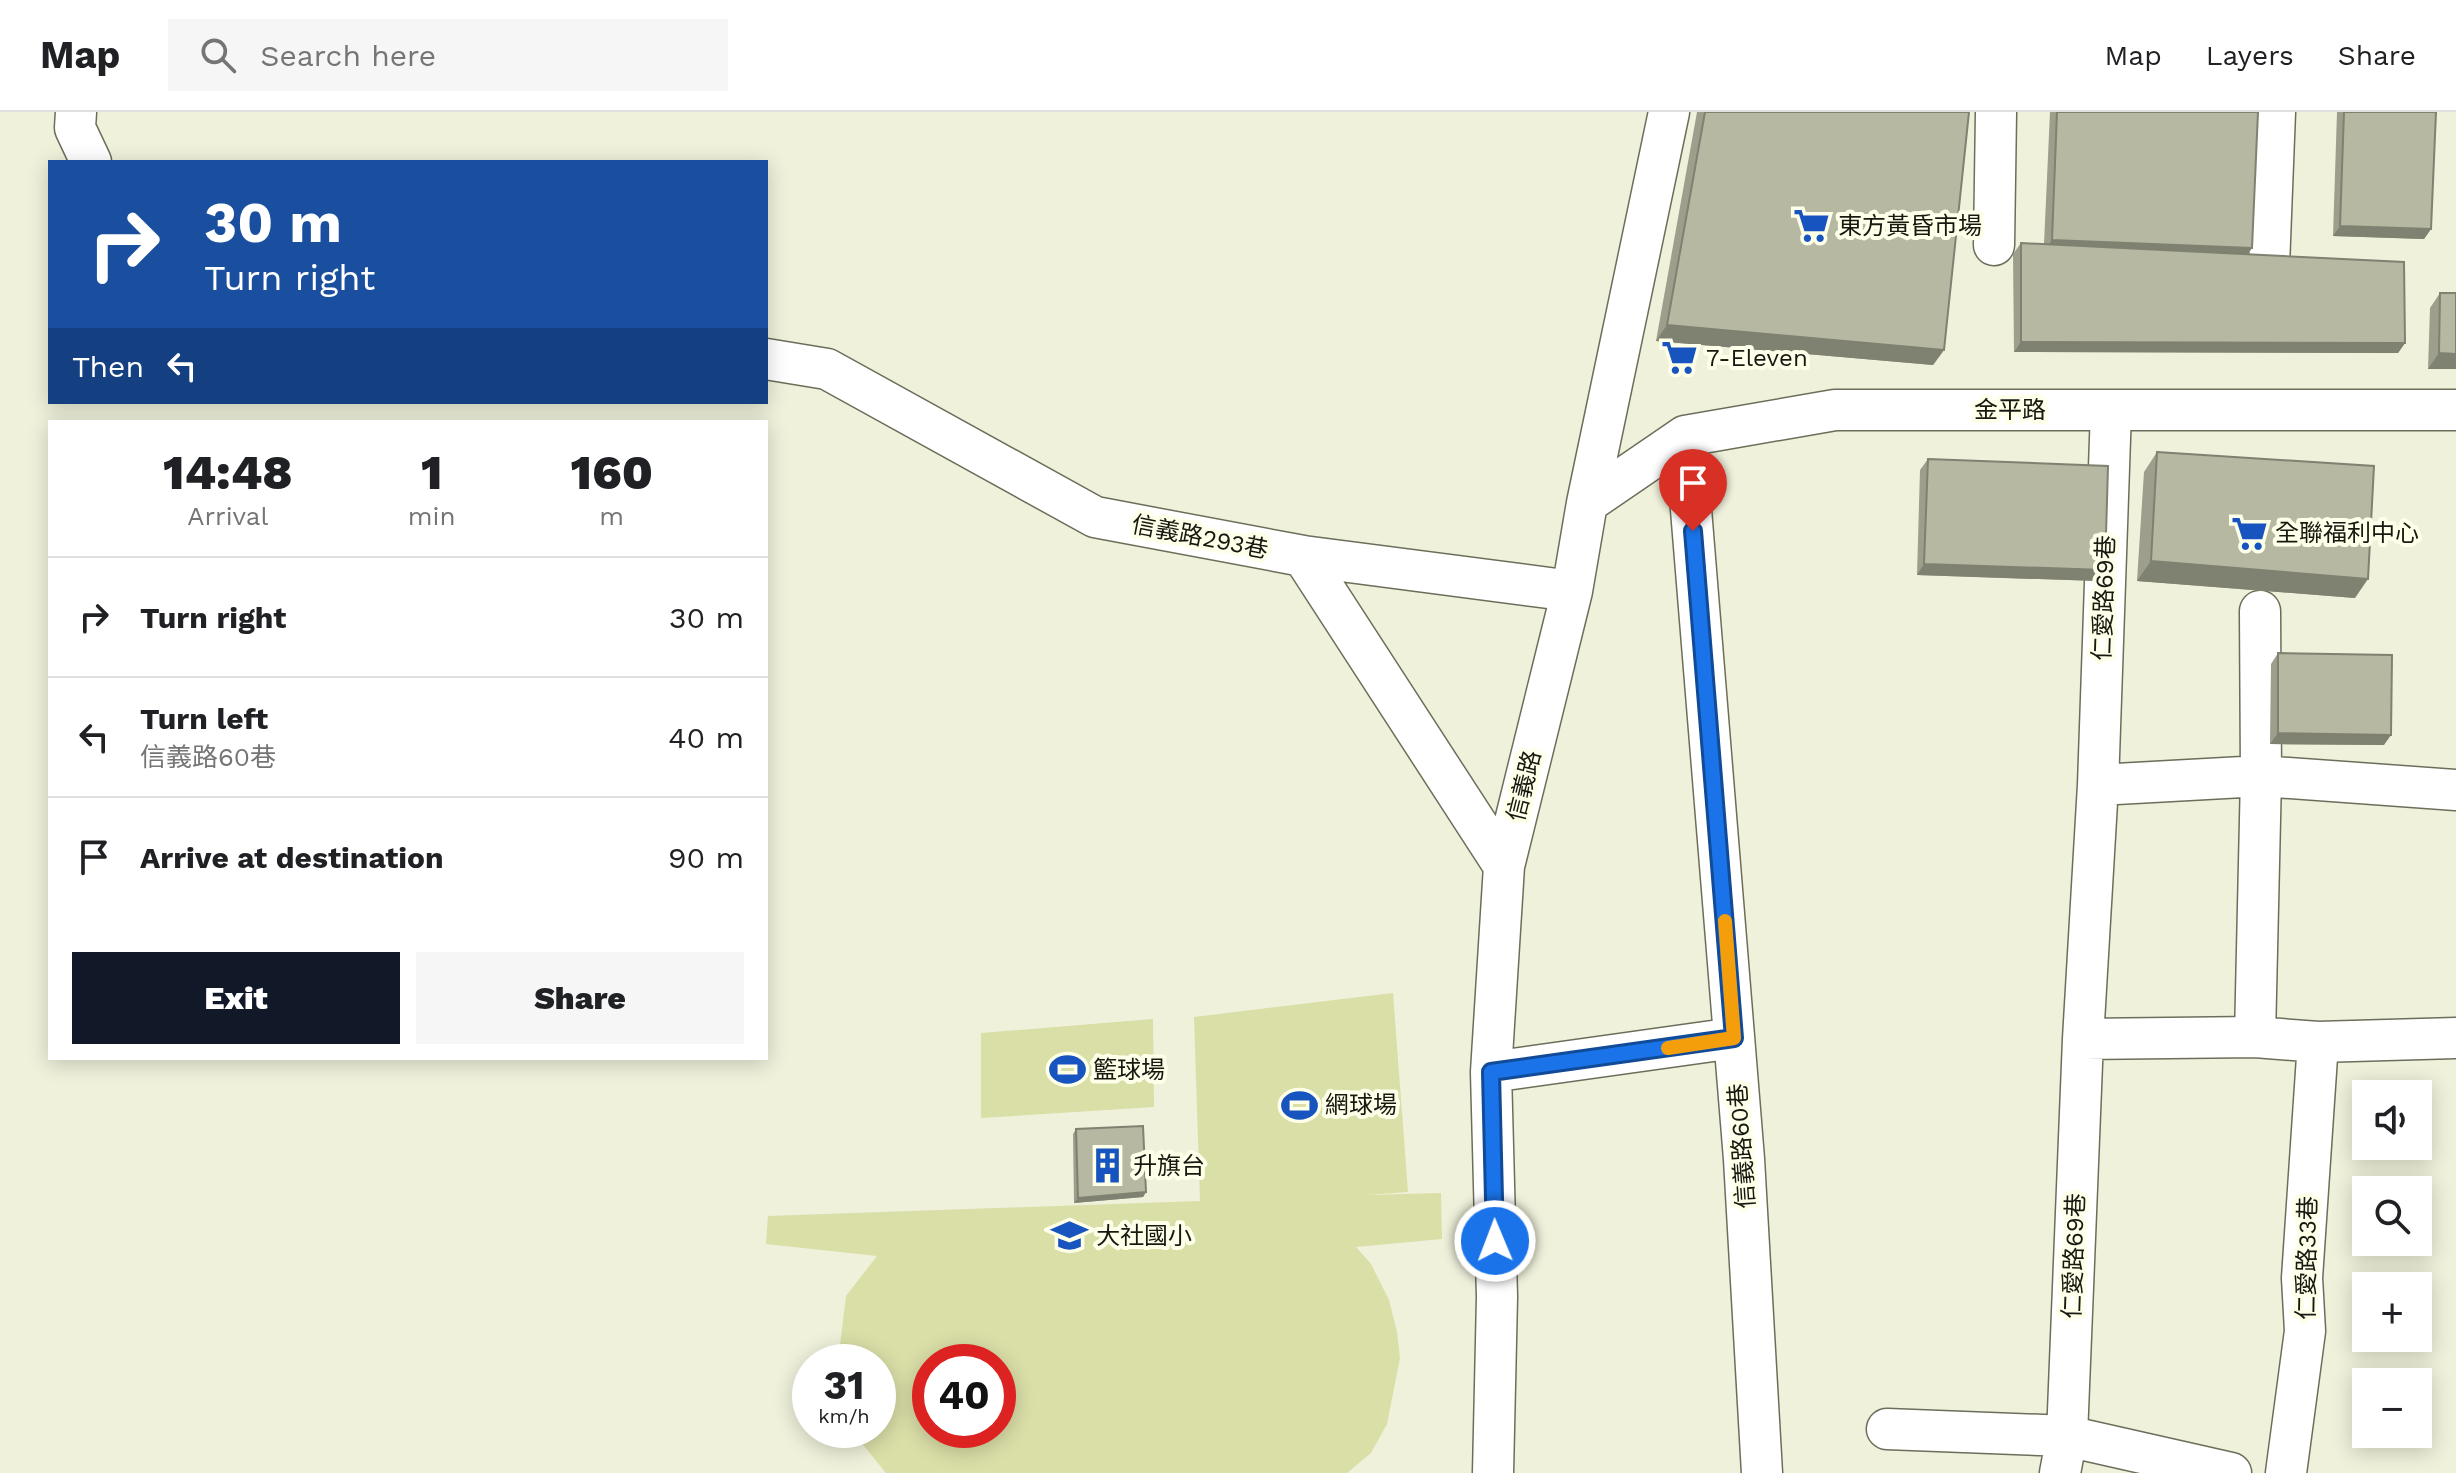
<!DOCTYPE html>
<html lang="en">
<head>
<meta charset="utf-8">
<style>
	body { margin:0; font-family:"Work Sans","Noto Sans TC",sans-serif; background:#f6f6f6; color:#202124; height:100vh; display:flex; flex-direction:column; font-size:30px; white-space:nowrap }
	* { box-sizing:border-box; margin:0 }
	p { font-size:26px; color:#757577 }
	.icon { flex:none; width:44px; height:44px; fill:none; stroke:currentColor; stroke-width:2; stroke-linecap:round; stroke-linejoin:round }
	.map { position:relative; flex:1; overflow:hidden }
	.details { position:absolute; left:48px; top:308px; width:720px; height:640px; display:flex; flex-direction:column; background:#fff; border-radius:0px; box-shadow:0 4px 20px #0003 }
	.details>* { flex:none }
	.hud { position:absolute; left:48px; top:48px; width:720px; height:244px; border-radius:0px; box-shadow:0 4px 20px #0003; background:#1a4fa0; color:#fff; overflow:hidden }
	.tools { position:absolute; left:2352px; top:968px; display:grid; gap:16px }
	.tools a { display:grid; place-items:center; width:80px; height:80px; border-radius:0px; background:#fff; box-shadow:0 4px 20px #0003; font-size:40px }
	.speed { position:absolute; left:792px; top:1232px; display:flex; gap:16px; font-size:40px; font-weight:700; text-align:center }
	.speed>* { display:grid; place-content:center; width:104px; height:104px; border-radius:50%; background:#fff; box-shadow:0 4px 20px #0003; line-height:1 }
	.speed small { font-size:20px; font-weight:400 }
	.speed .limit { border:12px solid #d22; background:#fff; color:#111 }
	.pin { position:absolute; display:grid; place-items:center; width:68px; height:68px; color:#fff; margin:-82px -34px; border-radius:50% 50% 50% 0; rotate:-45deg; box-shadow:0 0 8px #0007 }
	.pin .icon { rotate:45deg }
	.me { position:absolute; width:88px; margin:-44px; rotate:359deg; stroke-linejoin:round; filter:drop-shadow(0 0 6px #0008) }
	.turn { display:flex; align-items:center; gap:28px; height:168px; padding:0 24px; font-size:36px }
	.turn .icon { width:104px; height:104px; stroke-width:2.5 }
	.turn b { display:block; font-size:56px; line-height:68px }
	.then { display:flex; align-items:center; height:76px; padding:0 24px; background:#0003; gap:16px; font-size:30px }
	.eta { display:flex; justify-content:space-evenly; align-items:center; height:136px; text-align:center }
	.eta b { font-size:48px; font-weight:800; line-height:56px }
	.button { display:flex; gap:16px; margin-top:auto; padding:16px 24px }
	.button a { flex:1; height:92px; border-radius:0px; background:#111827; color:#fff; font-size:32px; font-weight:800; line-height:92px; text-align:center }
	.button a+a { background:#f6f6f6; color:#202124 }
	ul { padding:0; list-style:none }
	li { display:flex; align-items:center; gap:24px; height:120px; padding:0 24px; border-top:2px solid #e0e0e0 }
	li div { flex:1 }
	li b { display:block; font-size:30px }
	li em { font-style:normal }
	header { display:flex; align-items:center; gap:48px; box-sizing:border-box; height:112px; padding:0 40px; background:#fff; border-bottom:2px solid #e0e0e0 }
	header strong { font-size:38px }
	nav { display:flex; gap:44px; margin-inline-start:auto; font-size:28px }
	.search { width:560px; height:72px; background:#f6f6f6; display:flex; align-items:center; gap:20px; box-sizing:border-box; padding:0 28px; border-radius:0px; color:#757577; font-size:30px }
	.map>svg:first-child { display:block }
</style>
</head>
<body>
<header>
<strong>Map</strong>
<div class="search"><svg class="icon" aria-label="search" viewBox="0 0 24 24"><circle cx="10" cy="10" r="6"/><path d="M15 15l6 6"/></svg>Search here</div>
<nav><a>Map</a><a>Layers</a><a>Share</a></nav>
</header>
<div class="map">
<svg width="2456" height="1361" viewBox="0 0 2456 1361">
	<rect width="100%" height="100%" fill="#eff1db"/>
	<path fill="#dadea7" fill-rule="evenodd" d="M1393 881 1408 1080 1366 1083 1441 1081 1442 1127 1356 1135 1371 1152 1389 1188 1397 1220 1400 1246 1387 1312 1371 1341 1347 1361H886L851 1318H878V1250H838L846 1184 877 1144 766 1132 768 1104 1200 1089 1194 905ZM930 1250H998V1318H930Z
		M1153 907 1154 995 981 1006V921Z"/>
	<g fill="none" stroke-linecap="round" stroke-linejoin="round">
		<defs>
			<path id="minor" d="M76 0 75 16 91 50
				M1994 133 1996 0
				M2269 154 2275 0
				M766 247 827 257 1095 405 1303 444 1504 754
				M1685 324 1744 1047 1762 1361
				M1587 391 1685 324 1835 298H2456
				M1303 444 1572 479
				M2098 673 2261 664 2456 678
				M2255 925 2261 664 2260 499
				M2083 927 2255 925 2318 930 2456 926
				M1491 960 1734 926
				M1887 1317 2067 1324 2231 1361
				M1493 1361 1497 1185 1491 960 1504 754 1572 479 1587 391 1669 0
				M2060 1361 2067 1324 2083 927 2098 673 2111 298
				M2286 1361 2305 1219 2302 1166 2318 930"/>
		</defs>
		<use href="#minor" stroke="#6c6e5a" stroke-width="43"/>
		<use href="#minor" stroke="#fff" stroke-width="40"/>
	</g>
	<path fill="#9d9e8b" d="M1697 0H1969L1944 238 1933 253 1656 229Z
		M2050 0H2258L2252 136 2247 143 2405 231 2398 241 2014 240 2013 142 2021 131 2044 132Z
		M2337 0H2436L2431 117 2424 127 2333 124Z
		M2440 181 2456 257H2428L2430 196Z
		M2157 340 2355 486 2137 469 2144 360Z
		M1928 347 2105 458 2098 469 1917 463 1920 358Z
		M2278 541 2384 633 2270 632 2271 552Z
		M1076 1017 1146 1080 1143 1085 1074 1091 1073 1022Z"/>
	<path fill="#7f8171" d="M2340 114 2431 117 2424 127 2333 124Z
		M2052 128 2252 136 2245 146 2044 138Z
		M1667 213 1944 238 1933 253 1656 229Z
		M2021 230 2405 231 2398 241 2014 240Z
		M2439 241 2456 242V257H2428Z
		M2151 449 2368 467 2355 486 2137 469Z
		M1924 452 2105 458 2098 469 1917 463Z
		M2278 621 2391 623 2384 633 2270 632Z
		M1146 1080 1143 1085 1074 1091 1078 1086Z"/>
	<path fill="#b6b8a2" stroke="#7f8171" stroke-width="2" d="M1705 0H1969L1944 238 1667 213Z
		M2057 0H2258L2252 136 2052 128Z
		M2344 0H2436L2431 117 2340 114Z
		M2021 131 2404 150 2405 231 2021 230Z
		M2440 181H2456V242L2439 241Z
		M2157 340 2374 354 2368 467 2151 449Z
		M1928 347 2108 354 2105 458 1924 452Z
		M2278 541 2392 543 2391 623 2278 621Z
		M1143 1014 1146 1080 1078 1086 1076 1017Z"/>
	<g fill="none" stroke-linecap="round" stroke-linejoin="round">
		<defs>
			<path id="route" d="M1495 1129 1491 960 1734 926 1693 419"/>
		</defs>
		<use href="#route" stroke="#114b97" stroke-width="20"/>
		<use href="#route" stroke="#1a73e8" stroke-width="14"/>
		<path stroke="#f59e0b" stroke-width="14" d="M1668 936 1734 926 1725 809"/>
	</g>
	<defs>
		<symbol id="supermarket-bare" viewBox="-9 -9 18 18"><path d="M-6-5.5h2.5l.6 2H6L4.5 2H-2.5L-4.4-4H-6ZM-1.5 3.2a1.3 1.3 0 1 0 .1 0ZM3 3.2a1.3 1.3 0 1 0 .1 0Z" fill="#1854c0" stroke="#fdffe8" stroke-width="2.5" paint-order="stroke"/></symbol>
		<symbol id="stadium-bare" viewBox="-9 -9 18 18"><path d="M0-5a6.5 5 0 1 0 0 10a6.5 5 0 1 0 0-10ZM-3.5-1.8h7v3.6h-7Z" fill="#1854c0" stroke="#fdffe8" stroke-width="2.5" paint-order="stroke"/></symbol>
		<symbol id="building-bare" viewBox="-9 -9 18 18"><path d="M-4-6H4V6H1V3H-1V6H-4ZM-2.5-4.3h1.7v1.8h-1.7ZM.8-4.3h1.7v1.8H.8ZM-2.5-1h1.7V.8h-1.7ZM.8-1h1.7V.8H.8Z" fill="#1854c0" stroke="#fdffe8" stroke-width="2.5" paint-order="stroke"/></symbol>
		<symbol id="school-bare" viewBox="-9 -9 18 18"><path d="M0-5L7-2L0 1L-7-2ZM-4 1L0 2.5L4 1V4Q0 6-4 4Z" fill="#1854c0" stroke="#fdffe8" stroke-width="2.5" paint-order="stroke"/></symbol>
	</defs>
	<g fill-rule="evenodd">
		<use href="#supermarket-bare" x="1786" y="88" width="51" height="51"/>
		<use href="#supermarket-bare" x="1654" y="220" width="51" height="51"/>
		<use href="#supermarket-bare" x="2224" y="396" width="51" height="51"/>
		<use href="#stadium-bare" x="1042" y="932" width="51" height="51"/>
		<use href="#stadium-bare" x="1274" y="968" width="51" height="51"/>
		<use href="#building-bare" x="1082" y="1028" width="51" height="51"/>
		<use href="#school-bare" x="1044" y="1098" width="51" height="51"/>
	</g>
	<g text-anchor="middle" stroke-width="8" stroke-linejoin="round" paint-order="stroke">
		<g font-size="24" fill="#181810" stroke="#fdffe8" text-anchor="start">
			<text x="1838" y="122">東方黃昏市場</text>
			<text x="1706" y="254">7-Eleven</text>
			<text x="2275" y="429">全聯福利中心</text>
			<text x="1093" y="966">籃球場</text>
			<text x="1325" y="1001">網球場</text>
			<text x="1133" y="1062">升旗台</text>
			<text x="1096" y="1132">大社國小</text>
		</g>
		<g font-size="24" fill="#181810" stroke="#fdffe8">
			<text x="2010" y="306">金平路</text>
			<text transform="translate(1200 425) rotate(11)" y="8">信義路293巷</text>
			<text transform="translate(2104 486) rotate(-88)" y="8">仁愛路69巷</text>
			<text transform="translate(1524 674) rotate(-76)" y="8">信義路</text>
			<text transform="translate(1742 1034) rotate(-94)" y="8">信義路60巷</text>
			<text transform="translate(2074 1144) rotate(-88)" y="8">仁愛路69巷</text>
			<text transform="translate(2307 1146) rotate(-89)" y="8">仁愛路33巷</text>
		</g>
	</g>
</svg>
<div class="tools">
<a><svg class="icon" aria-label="sound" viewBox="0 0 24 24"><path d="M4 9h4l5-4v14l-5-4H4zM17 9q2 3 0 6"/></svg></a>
<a><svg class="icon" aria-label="search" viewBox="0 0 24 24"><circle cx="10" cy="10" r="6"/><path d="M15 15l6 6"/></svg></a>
<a>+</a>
<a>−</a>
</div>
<div class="speed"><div>31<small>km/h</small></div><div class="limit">40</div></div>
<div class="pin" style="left:1693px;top:419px;background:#d93025"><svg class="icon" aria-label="arrive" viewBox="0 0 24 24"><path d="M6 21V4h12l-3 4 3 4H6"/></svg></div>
<svg class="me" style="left:1495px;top:1129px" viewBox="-20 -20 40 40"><circle r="17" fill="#1a73e8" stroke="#fff" stroke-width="3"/><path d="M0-11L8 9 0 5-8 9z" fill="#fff"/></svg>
<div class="hud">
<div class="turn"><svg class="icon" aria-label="right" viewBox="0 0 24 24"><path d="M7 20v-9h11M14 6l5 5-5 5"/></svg><div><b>30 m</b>Turn right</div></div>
<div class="then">Then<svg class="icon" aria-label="left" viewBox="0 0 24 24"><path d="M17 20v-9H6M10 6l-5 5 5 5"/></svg></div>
</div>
<section class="details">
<div class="eta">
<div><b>14:48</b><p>Arrival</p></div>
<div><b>1</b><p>min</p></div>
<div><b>160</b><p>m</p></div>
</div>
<ul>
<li><svg class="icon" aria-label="right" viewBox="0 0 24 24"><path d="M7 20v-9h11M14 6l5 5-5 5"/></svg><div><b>Turn right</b></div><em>30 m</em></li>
<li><svg class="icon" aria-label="left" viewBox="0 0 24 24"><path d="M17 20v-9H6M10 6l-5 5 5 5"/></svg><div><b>Turn left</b><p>信義路60巷</p></div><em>40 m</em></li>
<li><svg class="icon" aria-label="arrive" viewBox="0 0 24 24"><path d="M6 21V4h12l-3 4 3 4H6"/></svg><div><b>Arrive at destination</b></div><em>90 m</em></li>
</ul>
<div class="button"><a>Exit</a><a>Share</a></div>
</section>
</div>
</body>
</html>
